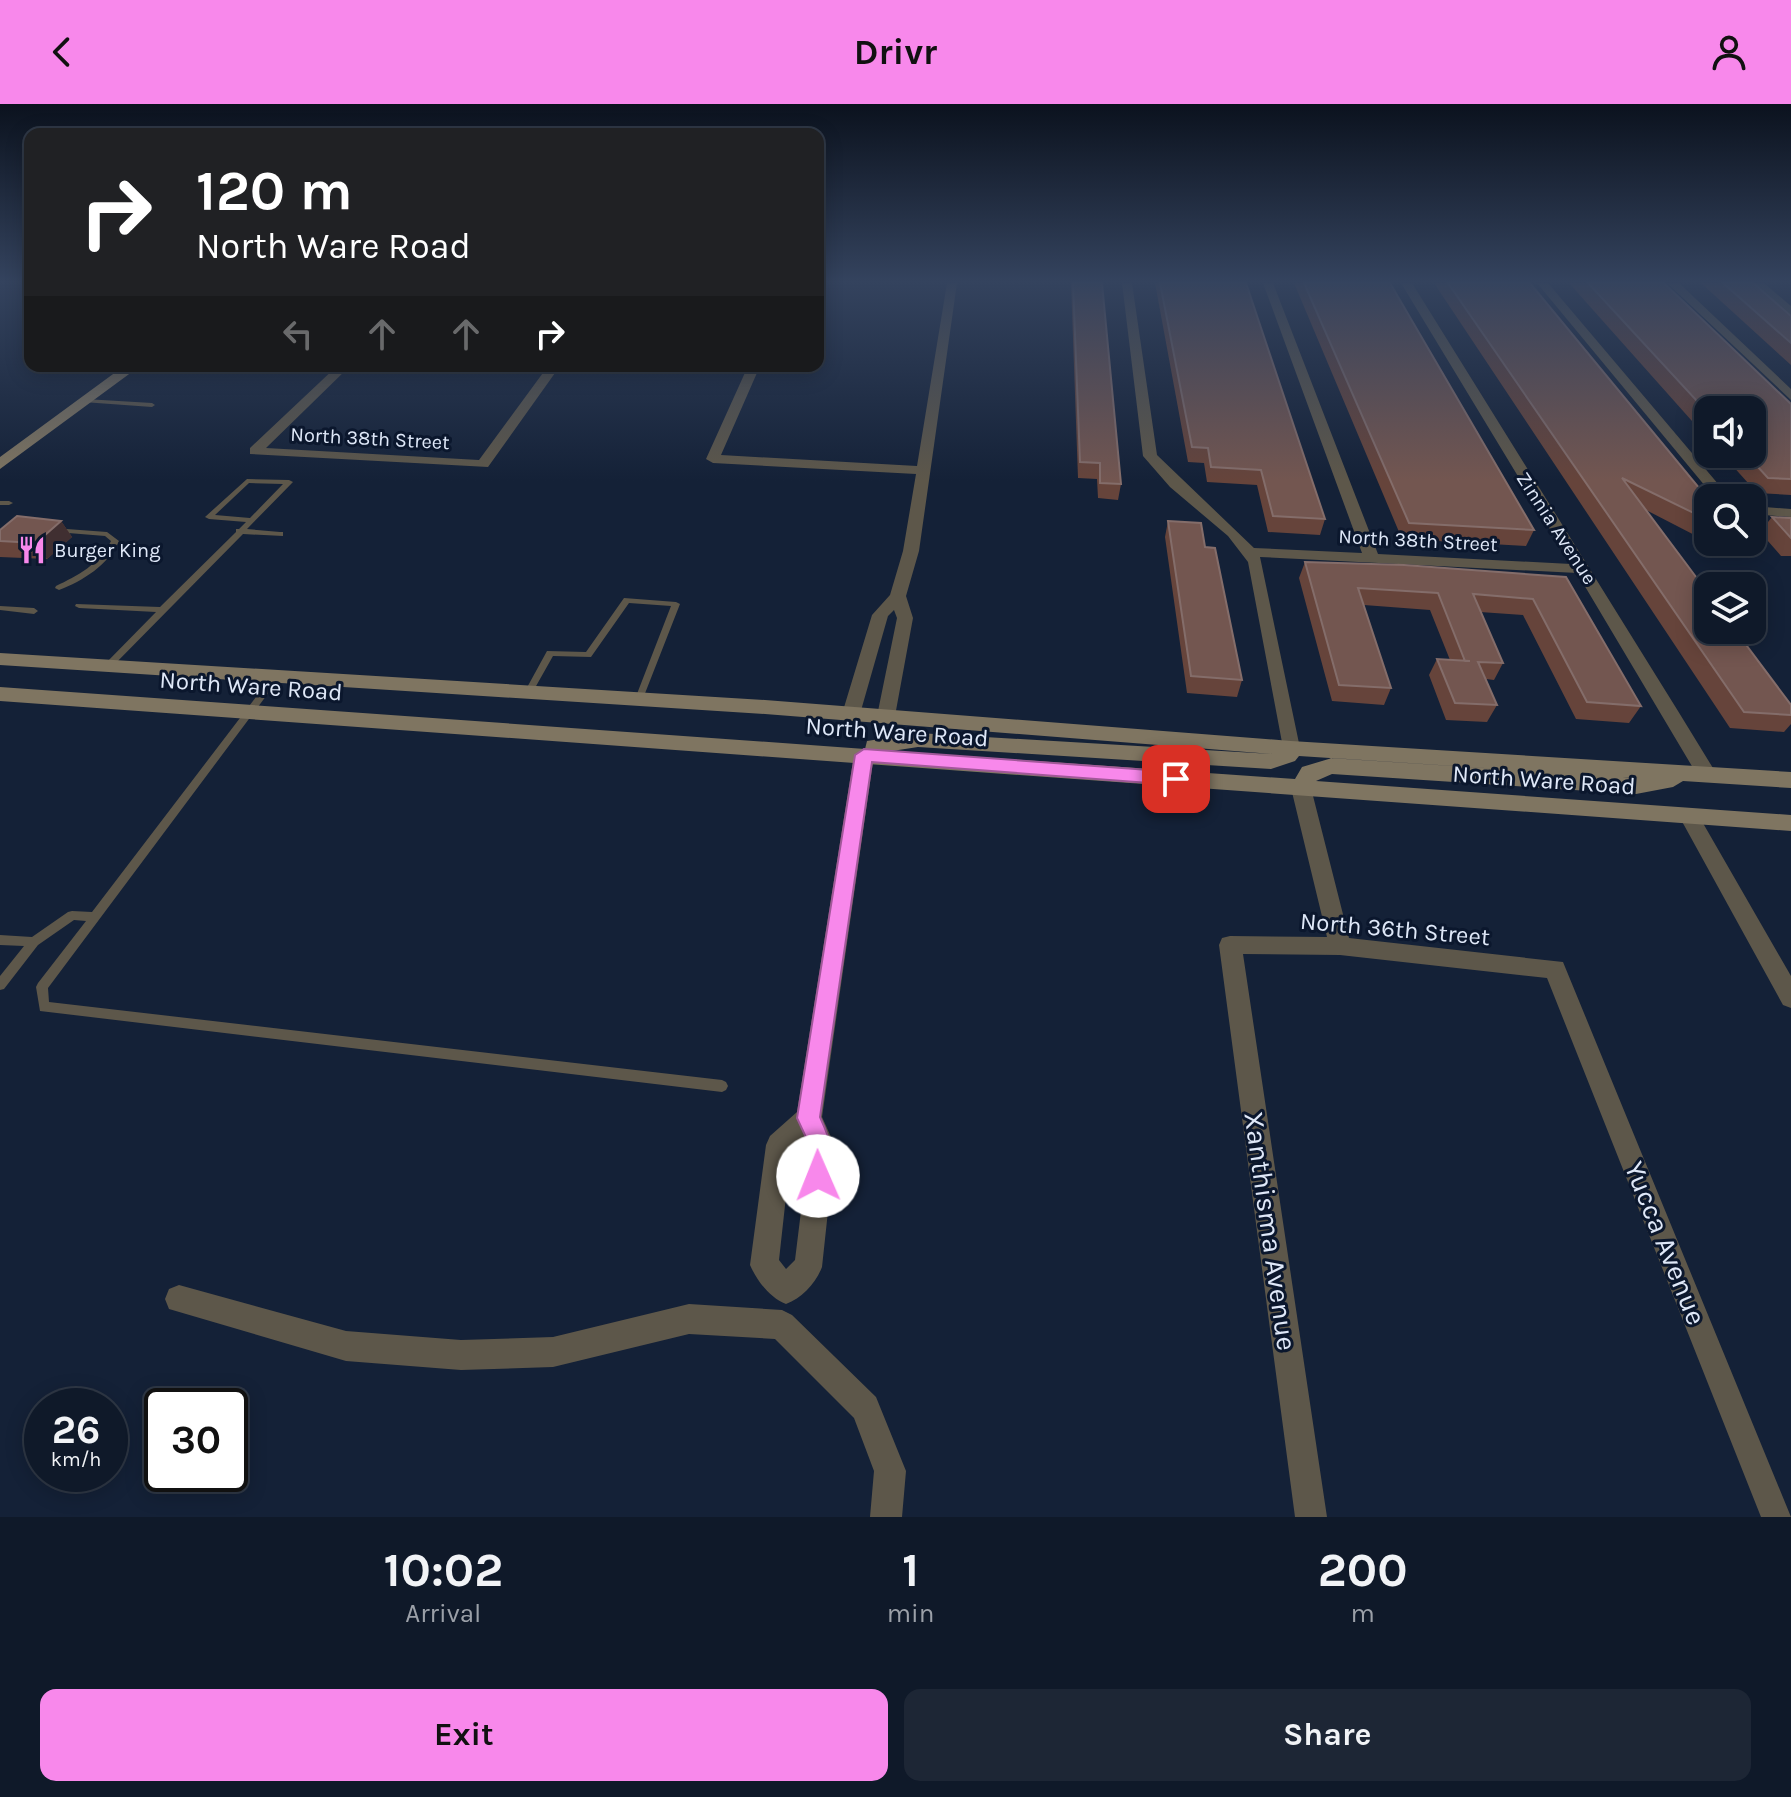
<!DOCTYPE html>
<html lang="en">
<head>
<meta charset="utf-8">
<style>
	body { margin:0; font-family:Karla,sans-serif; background:#1d2635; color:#f1f3f6; height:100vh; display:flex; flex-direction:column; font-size:30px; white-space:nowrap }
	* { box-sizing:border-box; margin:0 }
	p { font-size:26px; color:#9ba0a8 }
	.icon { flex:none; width:44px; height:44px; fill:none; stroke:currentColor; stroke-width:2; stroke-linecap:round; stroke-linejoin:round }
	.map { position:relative; height:1413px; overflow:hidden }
	.side { display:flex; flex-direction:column; background:#0f1929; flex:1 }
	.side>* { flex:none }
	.hud { position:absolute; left:24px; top:24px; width:800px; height:244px; border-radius:16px; box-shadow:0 4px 20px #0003,0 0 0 2px #2f3846; background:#202124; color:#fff; overflow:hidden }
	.tools { position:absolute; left:1694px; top:292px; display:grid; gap:16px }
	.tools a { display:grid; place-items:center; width:72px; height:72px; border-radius:16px; background:#0f1929; box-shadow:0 4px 20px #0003,0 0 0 2px #2f3846; font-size:40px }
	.speed { position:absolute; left:24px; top:1284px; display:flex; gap:16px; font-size:40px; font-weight:700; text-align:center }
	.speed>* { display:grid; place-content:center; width:104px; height:104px; border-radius:50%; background:#0f1929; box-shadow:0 4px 20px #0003,0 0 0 2px #2f3846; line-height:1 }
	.speed small { font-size:20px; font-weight:400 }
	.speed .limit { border:4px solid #111; border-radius:12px; background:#fff; color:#111 }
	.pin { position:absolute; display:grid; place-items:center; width:68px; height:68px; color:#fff; margin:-34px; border-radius:16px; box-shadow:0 4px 12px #0006 }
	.me { position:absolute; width:88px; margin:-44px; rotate:359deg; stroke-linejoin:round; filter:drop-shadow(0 0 6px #0008) }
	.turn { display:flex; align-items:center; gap:28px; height:168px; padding:0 40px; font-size:36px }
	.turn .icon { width:104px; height:104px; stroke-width:2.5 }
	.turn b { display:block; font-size:56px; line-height:68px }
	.lanes { display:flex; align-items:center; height:76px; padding:0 40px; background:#0003; justify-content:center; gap:40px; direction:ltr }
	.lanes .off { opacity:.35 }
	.eta { display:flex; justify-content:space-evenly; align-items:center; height:136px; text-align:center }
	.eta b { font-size:48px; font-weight:700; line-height:56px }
	.button { display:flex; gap:16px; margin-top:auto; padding:16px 40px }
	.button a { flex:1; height:92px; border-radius:16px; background:#f888eb; color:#111; font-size:32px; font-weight:700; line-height:92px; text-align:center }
	.button a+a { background:#1d2635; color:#f1f3f6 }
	header { display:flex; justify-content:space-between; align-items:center; height:104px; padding:0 40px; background:#f888eb; color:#111; font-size:36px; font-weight:700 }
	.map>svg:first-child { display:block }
</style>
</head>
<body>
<header><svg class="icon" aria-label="back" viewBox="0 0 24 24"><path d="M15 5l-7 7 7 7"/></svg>Drivr<svg class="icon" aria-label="person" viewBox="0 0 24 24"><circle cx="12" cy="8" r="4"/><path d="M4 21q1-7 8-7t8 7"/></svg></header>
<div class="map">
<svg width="1791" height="1413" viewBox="0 0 1791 1413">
	<rect width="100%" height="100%" fill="#142137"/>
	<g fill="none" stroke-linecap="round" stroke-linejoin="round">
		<path fill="#5d574a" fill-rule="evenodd" d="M85 295 152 299 155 301 152 303 83 298 82 297Z
			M247 375 289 376 293 378 247 425 280 428H283V432L243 430 109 566H103L102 564 103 562 156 508 79 504 75 502 76 500 160 503 236 428V425H239L246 418 209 415 205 413ZM249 379 283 380 250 414 215 411Z
			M0 397H9L13 399 9 401H0Z
			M53 424 107 428 119 437C108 461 83 477 59 486L55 484 56 482C77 472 100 460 111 437L105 432 56 428H53Z
			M624 494 676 498 680 500 642 597H636L635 595 671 502 629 499 591 553 553 552 531 591H525L524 589 547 547 586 548Z
			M0 502 34 504 38 507 34 510 0 506Z
			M275 571 278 572 279 574 278 576 48 884 49 898 722 976 726 978 728 982 726 986 722 988 40 907 36 883 38 879 86 817 74 816 38 841 4 885 0 886V872L24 842 0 841V831L32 833 68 808 72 807 92 808 272 572Z"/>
		<path fill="#5d574a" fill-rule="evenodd" d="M947 179H957L919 447 906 492 913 514 895 612 886 618 877 612 897 514 894 506 888 512 860 610 851 616 842 610 872 511 890 491 903 447 916 370 713 359 706 355 748 262H760L721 351 917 362Z
			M1122 179H1132L1157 351 1254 444 1362 449 1263 179H1273L1378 450 1571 460 1401 179H1412L1678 607 1716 669 1713 674H1699L1577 469 1260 453 1300 644 1298 649H1284L1248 458 1228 432 1170 383 1143 352Z
			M1537 179H1548L1730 394H1715Z
			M1667 179H1679L1791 285V296Z
			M337 262H350L266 344 479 356 548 262H560L488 363 250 350V344Z
			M1752 402 1791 405V413L1752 410Z
			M864 644 874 651 822 1013 835 1042 822 1163C816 1179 802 1194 786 1200 770 1194 757 1177 750 1161L766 1041 770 1032 797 1008 854 651ZM805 1034 809 1042 795 1156 786 1165 779 1156 791 1047Z
			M1301 677 1311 684 1349 834 1563 858 1791 1413H1761L1547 874 1340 851 1243 850 1327 1413H1295L1219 841 1222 834 1230 832 1327 833 1291 684Z
			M1689 704 1696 707 1791 872V904L1783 901 1679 712Z
			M179 1181 346 1227 461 1236 553 1233 689 1200 782 1206 792 1211 876 1293 906 1367 902 1413H870L874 1367 854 1314 775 1235 689 1230 553 1263 461 1266 346 1257 169 1205 165 1195 169 1185Z"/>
		<path fill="#5d574a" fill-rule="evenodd" d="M1751 179H1764L1791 202V212Z"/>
		<path fill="#7f7561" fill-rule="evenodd" d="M124 262H140L0 365V353Z
			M0 549 765 596 1291 637 1791 668V684L1683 677 1673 683 1636 690 1332 670 1316 677 1791 711V727L0 597V583L865 645 867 637 918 629 1272 650 765 610 0 561ZM918 643 1271 665 1295 657 1299 652 1638 674 1332 654 1302 663 1295 675 892 647Z"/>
	</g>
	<path fill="#66443b" d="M1071 179H1102L1121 380 1118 396 1098 394 1097 375 1078 374Z
		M1155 179H1246L1325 415 1320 431 1268 428 1257 381 1207 378 1204 359 1188 358Z
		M1294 179H1390L1534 426 1526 442 1402 435Z
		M1434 179H1530L1708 394V438L1646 406 1791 601V620L1784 628 1730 624Z
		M1569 179H1664L1791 300V391L1757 389 1722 350H1752L1708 306V335Z
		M1701 179H1753L1791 212V261Z
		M1772 413 1791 414V452H1781L1760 428Z
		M61 417 72 433 47 455 0 453V426Z
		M1168 417 1205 443 1242 576 1237 593 1187 589 1165 433Z
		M1709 438H1731L1719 443Z
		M1305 458 1566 473 1641 602 1629 619 1576 615 1523 511 1480 508 1503 559 1494 576 1486 575 1497 601 1487 618 1446 616 1429 571 1437 555 1450 556 1430 506 1364 501 1391 584 1384 601 1332 597 1299 474Z"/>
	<path fill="#402f31" d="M61 417 72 433 47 455 36 439Z
		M1723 438H1731L1719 443Z"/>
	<path fill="#735650" stroke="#846d6a" stroke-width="2" d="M1073 179H1102L1121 380 1100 379V359L1080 358Z
		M1160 179H1246L1325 415 1273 412 1261 366 1211 363 1208 344 1192 343Z
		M1304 179H1390L1534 426 1409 419Z
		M1448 179H1530L1704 390 1711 394H1708V416L1622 374 1708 489V526H1735L1791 601V611L1744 608Z
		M1588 179H1664L1791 300V375L1768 374 1746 350H1752V306H1708V309Z
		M1723 179H1753L1791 212V239Z
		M17 412 61 417 36 439 0 437V426Z
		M1772 413 1791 414V434Z
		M1168 417 1201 419 1205 443 1215 444 1242 576 1191 572Z
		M1305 458 1404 461 1566 473 1641 602 1587 598 1533 495 1473 490 1503 559 1478 558 1497 601 1455 599 1437 555 1470 557H1465L1438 489 1358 484 1391 584 1339 581Z"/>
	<linearGradient id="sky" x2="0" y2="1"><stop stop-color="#0b121e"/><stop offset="0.47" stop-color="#34435e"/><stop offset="1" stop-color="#34435e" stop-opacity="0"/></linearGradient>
	<rect width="1791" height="377" fill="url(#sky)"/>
	<path fill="#f888eb" stroke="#a15899" stroke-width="2" d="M864 645 1176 668 1185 675 1176 681 872 658 820 1013C831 1037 838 1056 827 1081L818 1084 810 1081 806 1072 810 1042 797 1014 855 651Z"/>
	<defs>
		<symbol id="restaurant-bare" viewBox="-9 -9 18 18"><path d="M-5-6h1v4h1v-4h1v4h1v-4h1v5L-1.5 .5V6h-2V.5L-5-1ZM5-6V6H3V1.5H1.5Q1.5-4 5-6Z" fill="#f888eb" stroke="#0b172d" stroke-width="2.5" paint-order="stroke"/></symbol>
	</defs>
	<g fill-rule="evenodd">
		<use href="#restaurant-bare" x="12" y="426" width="40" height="40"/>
	</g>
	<g text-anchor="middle" stroke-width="6" stroke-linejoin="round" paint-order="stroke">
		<g font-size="20" fill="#dfe8f8" stroke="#0b172d">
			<text transform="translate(370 334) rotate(3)" y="7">North 38th Street</text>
			<text transform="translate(1557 424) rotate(57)" y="7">Zinnia Avenue</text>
			<text transform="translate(1418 436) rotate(3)" y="7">North 38th Street</text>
		</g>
		<g font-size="20" fill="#dfe8f8" stroke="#0b172d" text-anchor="start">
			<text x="54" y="453">Burger King</text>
		</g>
		<g font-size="24" fill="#dfe8f8" stroke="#0b172d">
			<text transform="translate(251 582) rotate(4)" y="8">North Ware Road</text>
			<text transform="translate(897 628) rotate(4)" y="8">North Ware Road</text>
			<text transform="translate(1544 676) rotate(4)" y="8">North Ware Road</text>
			<text transform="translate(1395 825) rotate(5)" y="8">North 36th Street</text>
		</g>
		<g font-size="28" fill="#dfe8f8" stroke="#0b172d">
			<text transform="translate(1271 1127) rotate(82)" y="10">Xanthisma Avenue</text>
			<text transform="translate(1666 1139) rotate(68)" y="10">Yucca Avenue</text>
		</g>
	</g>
</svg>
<div class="tools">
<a><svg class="icon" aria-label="sound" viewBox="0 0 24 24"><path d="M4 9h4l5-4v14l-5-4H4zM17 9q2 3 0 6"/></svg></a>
<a><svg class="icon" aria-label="search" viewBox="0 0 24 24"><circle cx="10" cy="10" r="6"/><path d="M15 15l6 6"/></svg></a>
<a><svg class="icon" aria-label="layers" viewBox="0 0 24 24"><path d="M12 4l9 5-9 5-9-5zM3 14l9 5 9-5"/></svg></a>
</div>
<div class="speed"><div>26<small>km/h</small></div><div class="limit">30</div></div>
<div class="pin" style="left:1176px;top:675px;background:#d93025"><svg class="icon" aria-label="arrive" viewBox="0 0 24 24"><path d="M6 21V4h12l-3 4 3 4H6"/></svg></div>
<svg class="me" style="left:818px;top:1072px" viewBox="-20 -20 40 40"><circle r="19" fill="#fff"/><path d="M0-13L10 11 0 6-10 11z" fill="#f888eb"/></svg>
<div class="hud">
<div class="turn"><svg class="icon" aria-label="right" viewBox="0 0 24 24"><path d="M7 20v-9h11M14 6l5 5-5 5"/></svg><div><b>120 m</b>North Ware Road</div></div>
<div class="lanes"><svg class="icon off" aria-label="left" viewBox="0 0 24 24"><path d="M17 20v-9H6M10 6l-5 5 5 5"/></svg><svg class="icon off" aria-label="ahead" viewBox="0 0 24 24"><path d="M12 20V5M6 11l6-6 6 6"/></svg><svg class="icon off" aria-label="ahead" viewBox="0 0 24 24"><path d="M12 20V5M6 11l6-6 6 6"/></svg><svg class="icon" aria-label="right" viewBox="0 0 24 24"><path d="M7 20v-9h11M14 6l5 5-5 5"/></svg></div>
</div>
</div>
<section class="side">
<div class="eta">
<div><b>10:02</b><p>Arrival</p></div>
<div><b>1</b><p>min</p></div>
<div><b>200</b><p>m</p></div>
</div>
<div class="button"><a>Exit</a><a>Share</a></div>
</section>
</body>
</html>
